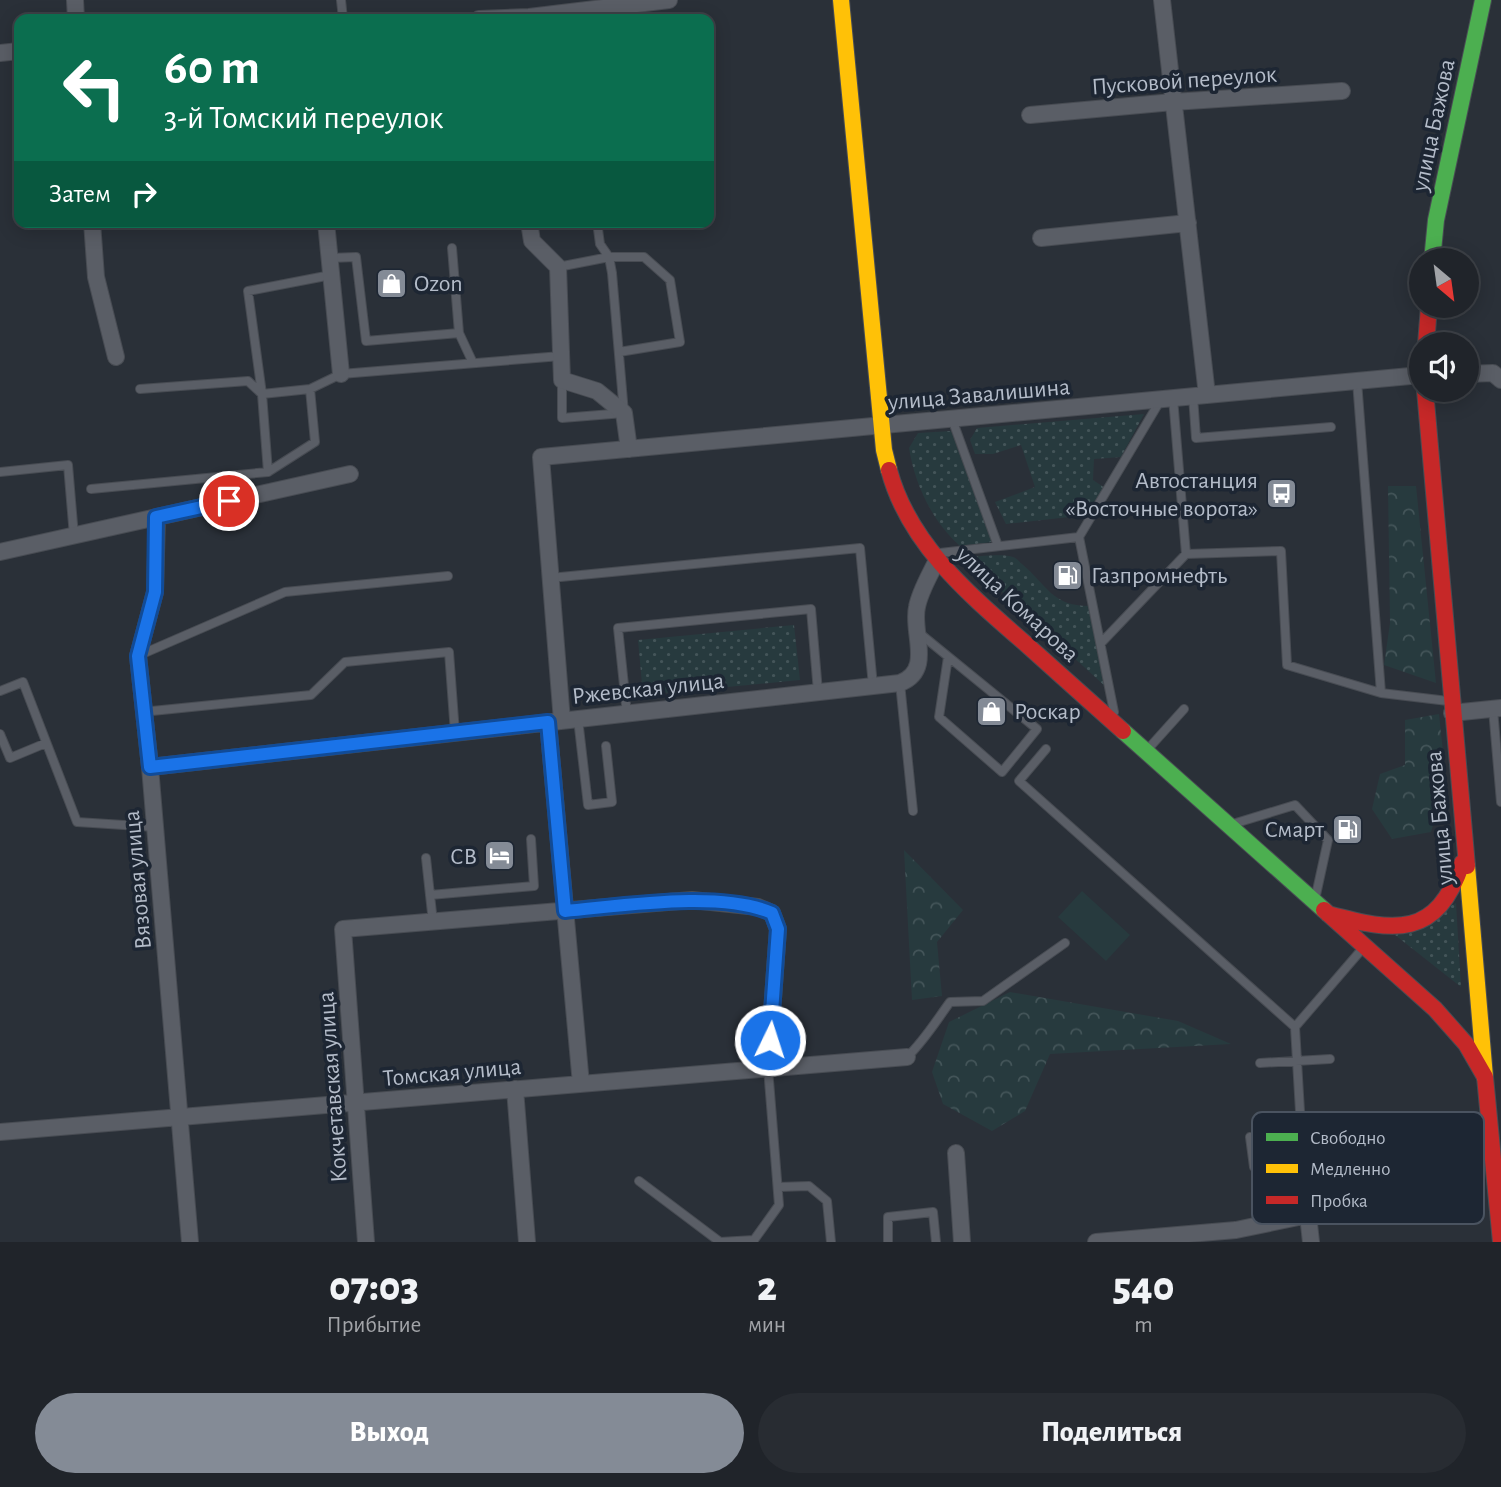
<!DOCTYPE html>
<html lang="ru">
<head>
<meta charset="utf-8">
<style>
	body { margin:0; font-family:"Alegreya Sans",sans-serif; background:#282c32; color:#f1f3f6; height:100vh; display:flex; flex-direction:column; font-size:26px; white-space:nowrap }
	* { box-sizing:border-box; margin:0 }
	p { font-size:23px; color:#a2a4a8 }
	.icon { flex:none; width:38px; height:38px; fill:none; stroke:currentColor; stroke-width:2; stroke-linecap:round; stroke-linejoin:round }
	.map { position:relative; height:1242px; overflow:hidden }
	.sheet { display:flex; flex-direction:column; background:#20242a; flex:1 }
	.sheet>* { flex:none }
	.banner { position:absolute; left:14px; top:14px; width:700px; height:214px; border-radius:14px; box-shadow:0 4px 18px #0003,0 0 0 2px #3d4147; background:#0b6e4f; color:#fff; overflow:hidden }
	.needle { width:46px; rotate:151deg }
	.controls { position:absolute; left:1409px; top:248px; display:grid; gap:14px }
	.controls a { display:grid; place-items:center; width:70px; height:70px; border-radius:50%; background:#20242a; box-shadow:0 4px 18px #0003,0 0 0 2px #3d4147; font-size:35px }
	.pin { position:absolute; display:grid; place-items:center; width:60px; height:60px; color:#fff; margin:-30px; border:4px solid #fff; border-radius:50%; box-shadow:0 2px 7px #0007 }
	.me { position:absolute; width:77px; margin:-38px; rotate:4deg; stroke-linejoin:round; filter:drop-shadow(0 0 5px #0008) }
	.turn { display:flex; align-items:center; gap:24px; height:147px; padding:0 35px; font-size:32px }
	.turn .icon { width:91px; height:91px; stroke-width:2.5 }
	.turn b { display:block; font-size:49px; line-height:60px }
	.then { display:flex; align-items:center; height:66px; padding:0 35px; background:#0003; gap:14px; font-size:26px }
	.eta { display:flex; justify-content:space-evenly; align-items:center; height:119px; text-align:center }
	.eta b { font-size:42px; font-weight:800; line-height:49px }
	.primary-button { display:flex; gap:14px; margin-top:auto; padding:14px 35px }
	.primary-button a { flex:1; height:80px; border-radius:42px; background:#848b96; color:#fff; font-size:28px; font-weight:800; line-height:80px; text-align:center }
	.primary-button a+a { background:#282c32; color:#f1f3f6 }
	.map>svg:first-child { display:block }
</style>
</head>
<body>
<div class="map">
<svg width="1501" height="1242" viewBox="0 0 1501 1242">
	<defs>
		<pattern id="grass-dots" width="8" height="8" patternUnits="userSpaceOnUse" patternTransform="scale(1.75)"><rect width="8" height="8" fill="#273a3e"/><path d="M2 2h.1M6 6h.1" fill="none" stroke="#445559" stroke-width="1.8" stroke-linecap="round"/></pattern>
		<pattern id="forest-crowns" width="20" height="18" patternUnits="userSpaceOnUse" patternTransform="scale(1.75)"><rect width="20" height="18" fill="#273a3e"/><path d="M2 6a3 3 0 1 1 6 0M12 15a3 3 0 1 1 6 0" fill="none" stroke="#445559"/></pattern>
	</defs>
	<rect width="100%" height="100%" fill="#2a3038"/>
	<path fill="url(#grass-dots)" d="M1144 414 1121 457 1094 459 1093 480 1105 488 1087 515 1006 524 995 502 1035 487 1021 445 993 454H975L970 440 977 428Z
		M951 431 992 542 960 546C932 521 915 485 909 448L918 433Z
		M964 557C975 557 1004 553 1013 557 1017 558 1019 562 1022 564 1047 585 1052 606 1089 606L1107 688Z
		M794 625 800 680 643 695 638 640Z
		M1456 903 1461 987 1395 935Z"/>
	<path fill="url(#forest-crowns)" d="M1388 486H1416L1436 683 1384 665 1390 623Z
		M1439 714 1446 781 1431 832 1392 839 1372 809 1380 774 1405 765V720Z
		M904 850 963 910 937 942 942 996 912 1000Z
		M1010 992 1178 1021 1231 1044 1050 1054 1025 1111 992 1131 943 1104 932 1072 949 1022Z"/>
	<path fill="#273a3e" d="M1082 891 1130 935 1106 961 1058 917Z"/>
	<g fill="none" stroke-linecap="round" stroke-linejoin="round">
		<defs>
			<path id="lane" d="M341 0 343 19
				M452 248 459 333 473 363
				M330 258 356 257 366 341 459 333
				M558 267 609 257H644L670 280 680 342 619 352
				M562 380V418L624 413 612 273 609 257 600 244 597 222
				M1357 381 1381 693
				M140 389 248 381 262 394 310 389 341 374 561 356
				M1193 396 1196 438 1331 427
				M1173 398 1186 554 1281 551 1287 665 1381 693 1448 701
				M952 419 998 546
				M0 472 68 465 74 536
				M268 472 262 394 248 291 331 275
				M91 489 268 472 315 442 310 389
				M1079 537 1160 401
				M940 553 1079 537 1114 712
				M550 578 860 548 873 686
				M918 632 1037 729 1002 772 939 717 948 657
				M1101 643 1186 554
				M140 655 285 592 448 576
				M900 683 913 811
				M0 691 23 682 77 822 155 827
				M1493 709 1501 802
				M142 712 311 695 345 662 449 652 455 733
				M627 714 618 628 811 609 818 692
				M578 719 588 805 612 802 606 746
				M0 734 10 758 46 743
				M1046 749 1019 781 1295 1027
				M1148 749 1184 709
				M1236 823 1295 805 1328 840 1316 895
				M426 858 430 895
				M433 922 430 895 534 886 531 839
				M907 1057C924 1041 936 1021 950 1002L983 1001 1065 943
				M1260 1063 1330 1059
				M1250 1137 1254 1167 1303 1162 1295 1027 1363 948
				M639 1181 720 1242
				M778 1187 809 1186 827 1201 831 1242
				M1308 1215 1456 1195
				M754 1240 779 1205 768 1068
				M720 1242 754 1240V1242
				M888 1242V1217L933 1212 936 1242"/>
			<path id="street" d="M75 0 76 19
				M1162 0 1207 395
				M479 19 529 17 669 0
				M0 53 19 51
				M1030 115 1173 102 1342 91
				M92 222 96 277 116 357
				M326 222 341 374
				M529 222 532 241 558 267 562 380 597 391 624 413 629 449
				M1041 238 1188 223
				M1466 374 1493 373 1501 380
				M157 517 155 592 138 656 150 767 190 1242
				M0 552 350 474
				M1452 713 1501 708
				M562 721 541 457 1421 375
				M548 722 581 1084
				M150 767 900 683C934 670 911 632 917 607 920 591 930 575 937 560
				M515 1089 527 1242
				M0 1132 907 1057
				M956 1153 962 1242
				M366 1242 343 929 692 900 758 907 772 913 778 929 768 1068
				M1096 1242 1236 1230 1308 1215 1311 1242"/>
			<path id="fast" d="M1432 261 1436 220 1483 0
				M1123 731 1324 910"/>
			<path id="slow" d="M841 0 884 450 889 470
				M1467 866 1485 1077"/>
			<path id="jam" d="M1426 345 1429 306
				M1425 390 1467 866
				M889 470C909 545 971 596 1027 645 1059 674 1091 702 1123 731
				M1324 910 1435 1009 1466 1044 1485 1077 1501 1242
				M1328 914C1395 932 1437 939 1462 863"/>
		</defs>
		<use href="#lane" stroke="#484c53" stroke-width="10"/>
		<use href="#street" stroke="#484c53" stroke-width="18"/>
		<use href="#fast" stroke="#484c53" stroke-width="18"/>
		<use href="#slow" stroke="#484c53" stroke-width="18"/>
		<use href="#jam" stroke="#484c53" stroke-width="18"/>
		<use href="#lane" stroke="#5a5e66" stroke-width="8"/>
		<use href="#street" stroke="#5a5e66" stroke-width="16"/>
		<use href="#fast" stroke="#4caf50" stroke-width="16"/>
		<use href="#slow" stroke="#ffc107" stroke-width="16"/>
		<use href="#jam" stroke="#c62828" stroke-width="16"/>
	</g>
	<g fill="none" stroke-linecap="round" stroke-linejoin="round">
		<defs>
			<path id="route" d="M229 501 156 517 155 592 138 656 150 767 548 722 565 911C622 906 720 890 772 913L778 929 770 1040"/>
		</defs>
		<use href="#route" stroke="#114b97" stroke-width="18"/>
		<use href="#route" stroke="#1a73e8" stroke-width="12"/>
	</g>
	<defs>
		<symbol id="shop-square" viewBox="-11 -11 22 22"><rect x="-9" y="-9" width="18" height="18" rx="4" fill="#848b96" stroke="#1d2633"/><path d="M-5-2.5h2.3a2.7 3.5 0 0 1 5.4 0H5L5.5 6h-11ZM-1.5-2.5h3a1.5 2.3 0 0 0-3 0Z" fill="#fff"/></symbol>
		<symbol id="bus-square" viewBox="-11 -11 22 22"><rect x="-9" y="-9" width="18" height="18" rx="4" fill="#848b96" stroke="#1d2633"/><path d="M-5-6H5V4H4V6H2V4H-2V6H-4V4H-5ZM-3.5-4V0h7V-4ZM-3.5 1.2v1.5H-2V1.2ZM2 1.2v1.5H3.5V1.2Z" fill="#fff"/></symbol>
		<symbol id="fuel-square" viewBox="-11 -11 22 22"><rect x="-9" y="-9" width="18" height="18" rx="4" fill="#848b96" stroke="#1d2633"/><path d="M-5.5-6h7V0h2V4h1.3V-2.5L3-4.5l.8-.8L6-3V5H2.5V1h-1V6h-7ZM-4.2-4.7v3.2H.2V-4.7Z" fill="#fff"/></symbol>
		<symbol id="hotel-square" viewBox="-11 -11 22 22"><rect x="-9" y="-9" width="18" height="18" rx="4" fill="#848b96" stroke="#1d2633"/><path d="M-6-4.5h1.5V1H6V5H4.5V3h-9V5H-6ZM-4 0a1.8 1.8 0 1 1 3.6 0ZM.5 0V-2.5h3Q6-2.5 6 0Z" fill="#fff"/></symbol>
	</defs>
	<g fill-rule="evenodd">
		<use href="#shop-square" x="374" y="266" width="35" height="35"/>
		<use href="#bus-square" x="1264" y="476" width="35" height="35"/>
		<use href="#fuel-square" x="1050" y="558" width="35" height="35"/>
		<use href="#shop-square" x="974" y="694" width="35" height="35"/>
		<use href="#fuel-square" x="1330" y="812" width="35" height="35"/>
		<use href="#hotel-square" x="482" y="838" width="35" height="35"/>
	</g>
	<g text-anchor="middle" stroke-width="7" stroke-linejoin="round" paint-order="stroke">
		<g font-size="24" fill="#b4bcc9" stroke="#1d2633">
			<text transform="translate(1184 80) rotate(-4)" y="8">Пусковой переулок</text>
			<text transform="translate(1433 125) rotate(-78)" y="8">улица Бажова</text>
			<text transform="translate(979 394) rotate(-5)" y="8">улица Завалишина</text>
			<text transform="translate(1018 604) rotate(43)" y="8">улица Комарова</text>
			<text transform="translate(648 688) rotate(-6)" y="8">Ржевская улица</text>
			<text transform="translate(1439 818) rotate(-95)" y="8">улица Бажова</text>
			<text transform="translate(137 880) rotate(-95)" y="8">Вязовая улица</text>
			<text transform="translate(452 1072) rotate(-5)" y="8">Томская улица</text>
			<text transform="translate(332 1087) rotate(-94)" y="8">Кокчетавская улица</text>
		</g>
		<g font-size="24" fill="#b4bcc9" stroke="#1d2633" text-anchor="start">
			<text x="414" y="291">Ozon</text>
			<text x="1258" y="488" text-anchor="end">Автостанция<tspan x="1258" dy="28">«Восточные ворота»</tspan></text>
			<text x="1091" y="583">Газпромнефть</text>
			<text x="1014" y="719">Роскар</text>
			<text x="1324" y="837" text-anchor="end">Смарт</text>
			<text x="477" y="864" text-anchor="end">СВ</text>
		</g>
	</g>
	<rect x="1252" y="1112" width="232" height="112" rx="10" fill="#1d2633" stroke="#4a5360" stroke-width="2"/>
	<rect x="1266" y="1133" width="32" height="8" fill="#4caf50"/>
	<rect x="1266" y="1164" width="32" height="9" fill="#ffc107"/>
	<rect x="1266" y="1196" width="32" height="8" fill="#c62828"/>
	<g font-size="19" fill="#b4bcc9">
		<text x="1310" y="1144">Свободно</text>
		<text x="1310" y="1175">Медленно</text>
		<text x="1310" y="1207">Пробка</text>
	</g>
</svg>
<div class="controls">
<a><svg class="needle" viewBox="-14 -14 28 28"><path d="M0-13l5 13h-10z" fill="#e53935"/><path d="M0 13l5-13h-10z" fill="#a2a4a8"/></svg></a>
<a><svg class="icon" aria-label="sound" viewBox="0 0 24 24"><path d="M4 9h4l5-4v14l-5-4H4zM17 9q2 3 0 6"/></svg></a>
</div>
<div class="pin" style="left:229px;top:501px;background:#d93025"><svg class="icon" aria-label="arrive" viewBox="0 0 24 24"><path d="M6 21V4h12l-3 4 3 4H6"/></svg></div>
<svg class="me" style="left:770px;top:1040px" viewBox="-20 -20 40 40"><circle r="17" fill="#1a73e8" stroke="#fff" stroke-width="3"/><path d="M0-11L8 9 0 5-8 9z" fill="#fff"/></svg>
<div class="banner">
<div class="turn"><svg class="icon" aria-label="left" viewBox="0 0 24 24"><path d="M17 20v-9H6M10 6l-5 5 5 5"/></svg><div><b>60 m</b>3-й Томский переулок</div></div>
<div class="then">Затем<svg class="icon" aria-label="right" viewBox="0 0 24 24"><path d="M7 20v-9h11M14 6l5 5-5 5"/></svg></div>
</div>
</div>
<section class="sheet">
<div class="eta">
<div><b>07:03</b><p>Прибытие</p></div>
<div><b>2</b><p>мин</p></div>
<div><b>540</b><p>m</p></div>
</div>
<div class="primary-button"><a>Выход</a><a>Поделиться</a></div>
</section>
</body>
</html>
